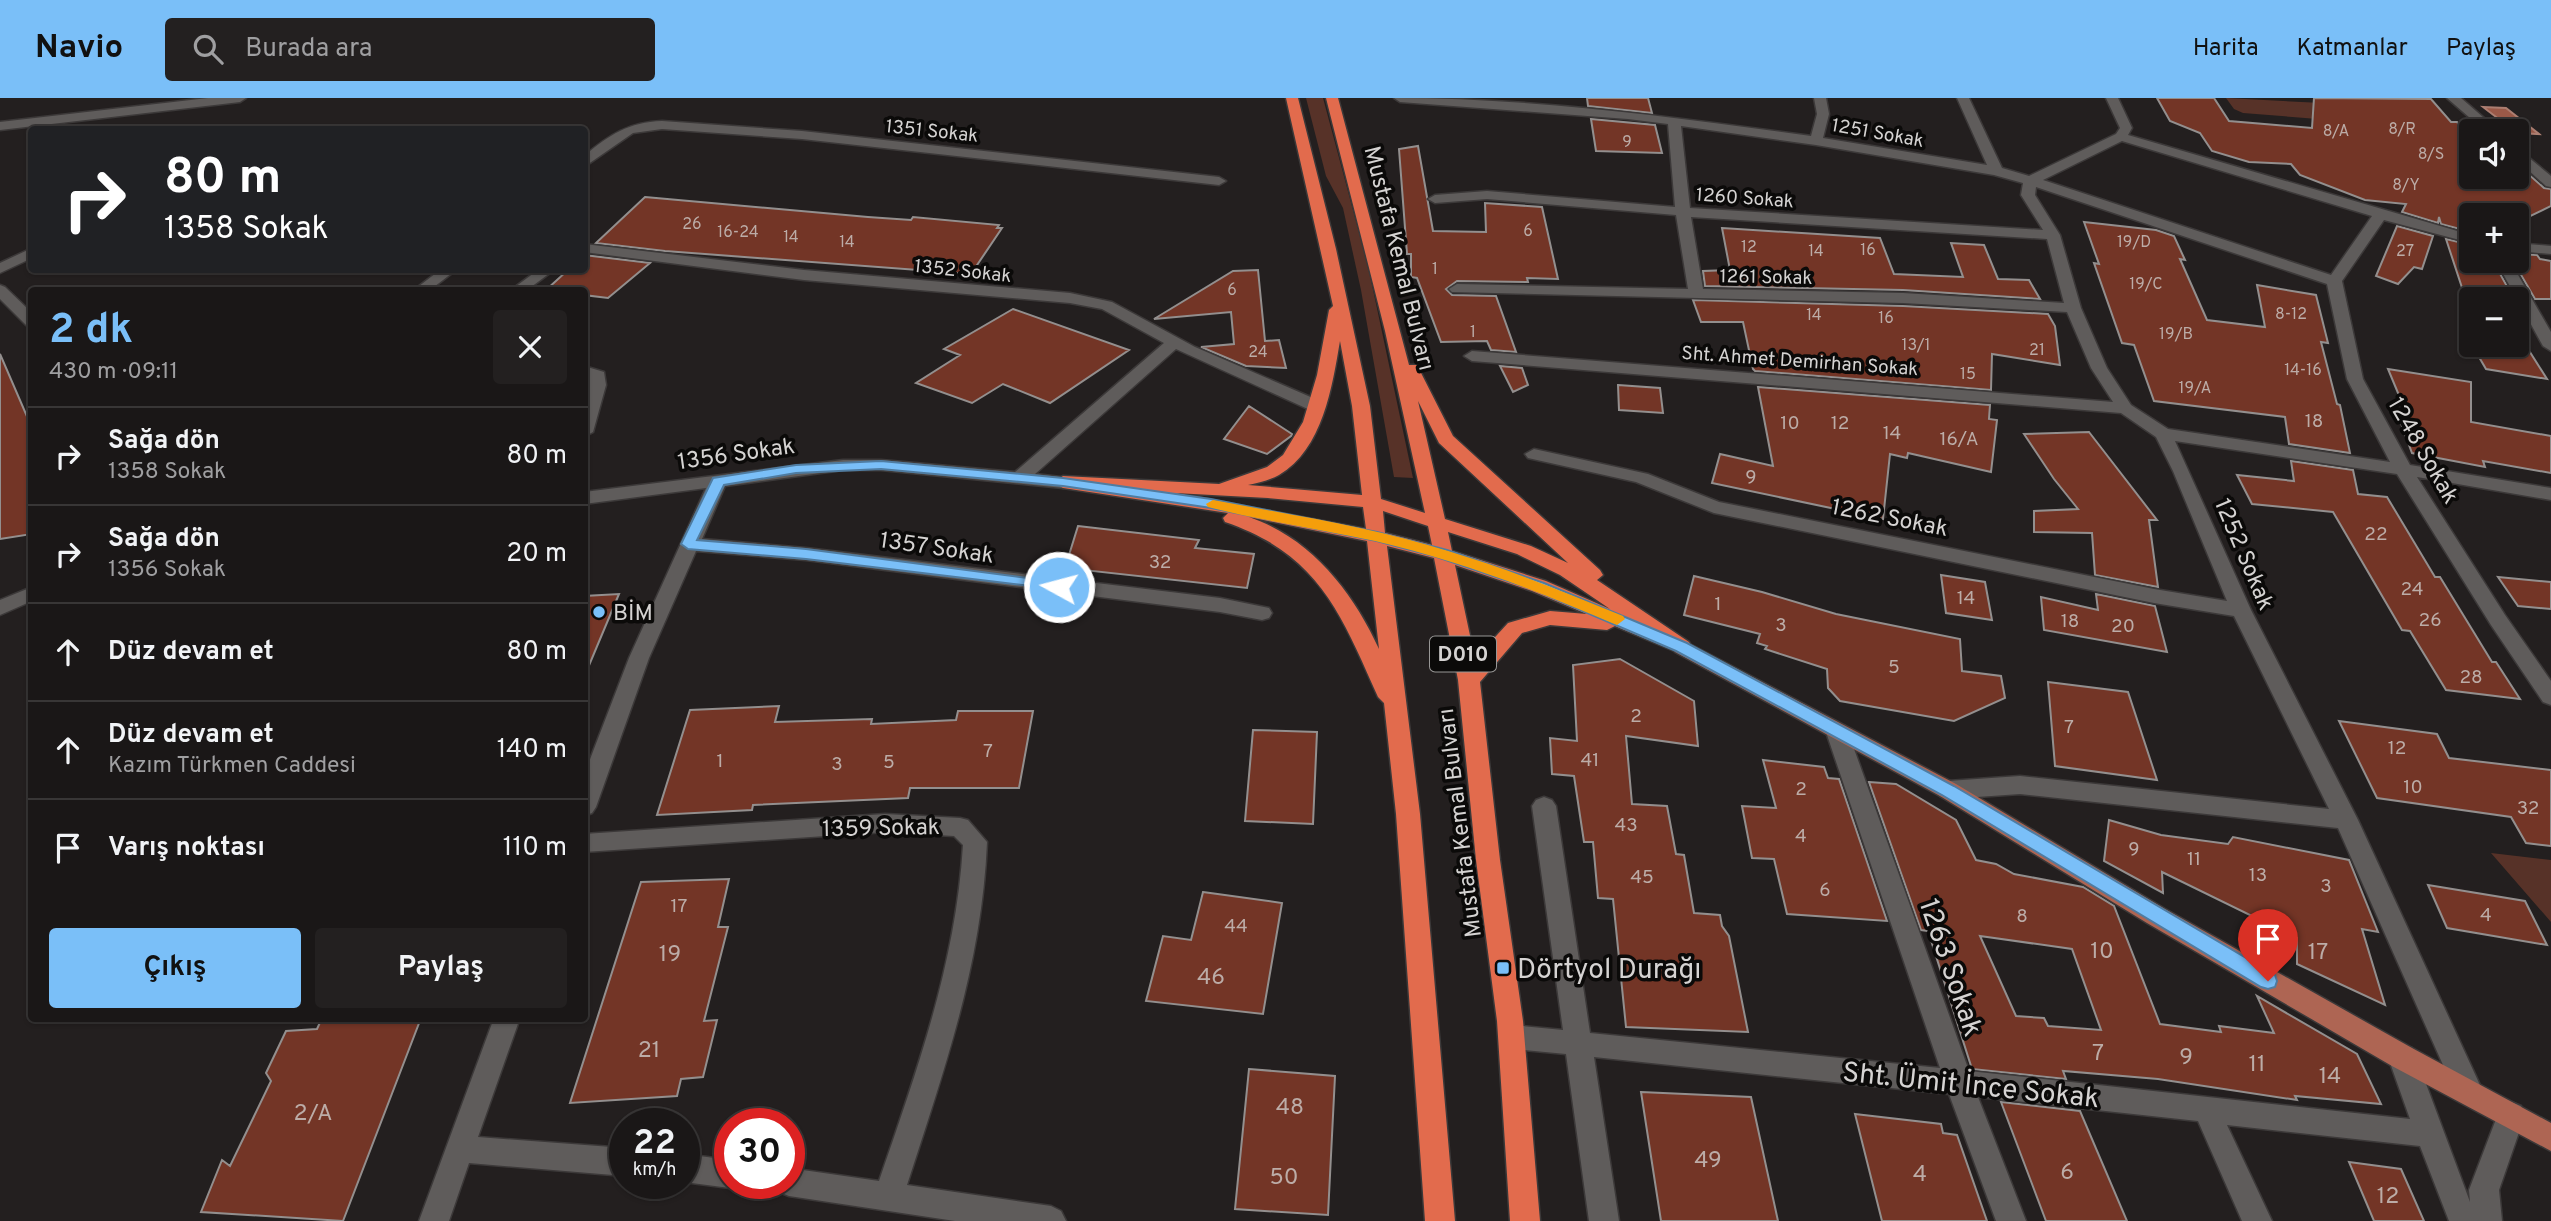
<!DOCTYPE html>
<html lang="tr">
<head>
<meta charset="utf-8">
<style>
	body { margin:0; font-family:Overpass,sans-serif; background:#232020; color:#f1f3f6; height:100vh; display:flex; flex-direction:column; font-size:26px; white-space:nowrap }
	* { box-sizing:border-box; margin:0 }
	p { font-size:23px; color:#9f9fa1 }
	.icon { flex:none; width:38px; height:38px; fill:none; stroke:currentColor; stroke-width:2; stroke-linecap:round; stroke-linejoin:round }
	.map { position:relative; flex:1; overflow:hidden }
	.drawer { position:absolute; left:28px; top:189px; width:560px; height:735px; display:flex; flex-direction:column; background:#1a1717; border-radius:7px; box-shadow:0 2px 5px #0004,0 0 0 2px #383636 }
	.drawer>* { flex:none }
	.guide { position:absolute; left:28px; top:28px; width:560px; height:147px; border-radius:7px; box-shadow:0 2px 5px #0004,0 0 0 2px #383636; background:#202124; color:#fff; overflow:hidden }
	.tools { position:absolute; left:2459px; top:21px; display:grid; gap:14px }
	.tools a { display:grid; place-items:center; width:70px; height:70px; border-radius:7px; background:#1a1717; box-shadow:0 2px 5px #0004,0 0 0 2px #383636; font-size:35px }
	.speed { position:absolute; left:609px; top:1010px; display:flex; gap:14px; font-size:35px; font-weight:700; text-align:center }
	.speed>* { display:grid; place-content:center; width:91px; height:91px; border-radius:50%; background:#1a1717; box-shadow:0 2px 5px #0004,0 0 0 2px #383636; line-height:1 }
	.speed small { font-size:18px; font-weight:400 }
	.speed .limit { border:10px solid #d22; background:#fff; color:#111 }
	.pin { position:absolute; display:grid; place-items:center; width:60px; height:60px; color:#fff; margin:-72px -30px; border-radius:50% 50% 50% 0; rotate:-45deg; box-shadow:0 0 7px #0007 }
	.pin .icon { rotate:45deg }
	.me { position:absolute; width:77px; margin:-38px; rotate:277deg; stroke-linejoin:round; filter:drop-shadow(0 0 5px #0008) }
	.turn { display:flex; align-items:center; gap:24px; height:147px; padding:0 21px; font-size:32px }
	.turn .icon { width:91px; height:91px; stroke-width:2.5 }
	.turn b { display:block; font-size:49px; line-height:60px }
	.round { display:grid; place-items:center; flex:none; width:74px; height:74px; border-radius:7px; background:#232020 }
	.head { display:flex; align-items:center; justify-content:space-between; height:119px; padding:0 21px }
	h1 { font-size:42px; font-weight:700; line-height:52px; color:#7abff8 }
	.cta { display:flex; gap:14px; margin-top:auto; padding:14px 21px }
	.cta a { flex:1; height:80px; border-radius:7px; background:#7abff8; color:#111; font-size:28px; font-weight:700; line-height:80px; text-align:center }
	.cta a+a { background:#232020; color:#f1f3f6 }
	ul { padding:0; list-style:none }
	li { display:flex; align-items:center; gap:21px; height:98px; padding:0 21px; border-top:2px solid #383636 }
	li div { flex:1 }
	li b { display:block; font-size:26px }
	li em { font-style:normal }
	header { display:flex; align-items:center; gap:42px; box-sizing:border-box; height:98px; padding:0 35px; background:#7abff8; color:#111 }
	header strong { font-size:33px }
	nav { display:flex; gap:38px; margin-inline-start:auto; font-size:24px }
	.search { width:490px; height:63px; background:#232020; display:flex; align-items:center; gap:18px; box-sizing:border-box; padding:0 24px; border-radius:7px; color:#9f9fa1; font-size:26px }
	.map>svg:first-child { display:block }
</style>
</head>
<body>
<header>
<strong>Navio</strong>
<div class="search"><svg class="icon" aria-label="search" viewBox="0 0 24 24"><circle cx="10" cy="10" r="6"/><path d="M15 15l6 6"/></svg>Burada ara</div>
<nav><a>Harita</a><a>Katmanlar</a><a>Paylaş</a></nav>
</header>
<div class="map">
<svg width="2551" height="1123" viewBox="0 0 2551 1123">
	<rect width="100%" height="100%" fill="#231f1f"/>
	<path fill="#573228" d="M1306 0H1323L1368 168 1413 380 1394 379 1361 192 1343 110 1326 78Z
		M2226 0 2322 5 2330 22 2243 15 2234 11Z
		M2491 755 2551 762V824Z"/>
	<path fill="#9a5948" stroke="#ac7e71" stroke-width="2" d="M2483 9 2506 10 2539 36 2517 35Z"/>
	<path fill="#733526" stroke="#938f8e" stroke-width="2" fill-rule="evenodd" d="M1587 0H1648L1652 15 1588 8Z
		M2157 0H2214L2229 23 2312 30 2314 0 2431 1 2451 24H2457L2471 40V79H2516L2517 66 2544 90 2551 91V108L2516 125V117H2471V134L2441 126 2439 119 2438 125 2402 114 2406 106 2365 102 2300 77 2291 66 2249 64 2212 53 2200 35 2170 23Z
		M1591 21 1655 27 1662 55 1596 53Z
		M1418 48 1433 133 1486 134 1485 105 1542 109 1558 181 1527 180 1528 184 1457 183 1446 191 1452 197 1496 198 1516 254 1491 252 1487 243 1441 244 1417 180 1411 179V156H1407L1399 51Z
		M645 99 868 119 911 122 913 119 999 127 997 130H1002L971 176 665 153 596 145Z
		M2084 124 2156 132 2174 138 2185 162 2180 161 2207 222 2265 229 2257 187 2316 197 2328 245 2321 244 2337 306 2340 307 2350 355 2289 346 2285 319 2154 303 2134 247 2122 245 2094 165 2099 166Z
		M2397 128 2433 138 2422 171 2414 169 2398 186 2376 178Z
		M1722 130 1880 140 1894 176 1963 179 1951 145 1984 147 1998 181 2029 182 2040 201 1903 192 1705 188 1703 173 1730 172Z
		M2446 141 2471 147V163H2493L2514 201H2471V217Z
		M2516 156 2537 157 2540 161 2551 163V201H2535L2513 163H2516Z
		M584 157 650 165 608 200 584 197V192H546L568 172H584Z
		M1258 172 1265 243 1279 242 1286 270 1246 268 1201 249 1234 246 1231 214 1154 221 1233 173Z
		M1693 202 1903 208 2048 216 2055 228 2060 267 1992 256 1991 292 1755 273 1753 271 1743 224H1701Z
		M1013 211 1129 252 1050 305 1003 286 972 305 916 285 960 257 944 251Z
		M2516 232 2547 281 2486 271 2472 247H2516Z
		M0 256 32 330V436L0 441Z
		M1500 268 1522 270 1528 287 1513 294Z
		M2388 271 2471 284V324L2551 338V375L2483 363 2485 369 2412 355 2398 317 2408 319Z
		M1618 287 1660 290 1663 315 1619 312Z
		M1758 289 1990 307 1989 321 1997 322 1991 374 1908 355 1907 360 1890 356 1883 421 1712 385 1720 356 1773 368Z
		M1249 308 1292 336 1291 338 1267 356 1224 341Z
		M2089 334 2157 422H2149L2158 489 2095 477 2092 435 2034 434V413L2078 411 2054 381 2024 336Z
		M2291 363 2353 372 2358 396 2387 399 2435 479H2440L2492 564H2496L2520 601 2446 592 2410 533 2402 532 2333 414 2252 406 2237 377 2294 383Z
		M1078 428 1199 442 1195 450 1254 456 1247 490 1065 470Z
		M1941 477 1985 484 1992 522 1946 515Z
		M1694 478 1762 494 1836 516 1960 541 1962 573 2001 578 2005 600 1954 623 1840 603 1828 590 1827 571 1765 551 1767 548 1757 545 1760 536 1684 517Z
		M2498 479 2551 484V511L2518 508Z
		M619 496 585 577H584V498Z
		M2096 496 2155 508 2167 554 2044 532 2041 499 2098 512Z
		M1620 561 1694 603 1698 648 1626 638 1632 706 1667 708 1676 756 1684 757 1694 815 1720 817 1722 828 1729 838 1748 934 1626 929 1613 801 1598 800 1593 744H1584L1574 678 1552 676 1550 640 1577 643 1573 567Z
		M2048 584 2128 594 2157 682 2055 668Z
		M779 608 775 624 872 621 871 626 956 622 958 613H1033L1019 690H910L908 700 753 707 752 712 657 717 690 612Z
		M2339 623 2437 636 2449 660 2551 672V748L2526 745 2511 719 2377 700Z
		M1253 632 1317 634 1313 726 1245 723Z
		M1763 662 1824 669 1828 680 1839 681 1887 823 1787 816 1774 761 1752 760 1742 708 1776 710Z
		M1869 684 1896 686 1956 722 1976 762 1996 766 2014 776 2083 789 2114 808 2160 926 2221 934 2219 928 2274 935 2257 898 2357 956 2381 1006 2295 998 2297 1002 2158 981 2063 973 2066 981 1972 971 1928 833 1921 832ZM1980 838 2072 851 2101 932 2048 928 2044 920 2016 918Z
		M2109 722 2161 737 2228 746 2233 739 2349 762 2378 834 2362 831 2385 907 2297 866V840L2162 774 2163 795 2104 763Z
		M729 781 718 829H728L704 923 717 922 703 979 681 981 677 998 570 1005 641 784Z
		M2428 787 2525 803 2547 847 2447 830Z
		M1203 794 1282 805 1263 916 1146 903 1163 838 1191 842Z
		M322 920H421L343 1123 201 1114 222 1062 230 1068 271 983 266 975 286 933 317 931Z
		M1249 971 1335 978 1328 1117 1235 1111Z
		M1641 994 1751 999 1778 1123H1661Z
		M2001 1004 2080 1013 2127 1123H2046Z
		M1855 1016 1941 1026 1943 1035 1957 1037 1987 1123H1882Z
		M2349 1064 2401 1071 2424 1123H2374Z"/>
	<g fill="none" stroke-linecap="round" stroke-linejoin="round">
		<defs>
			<path id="minor" d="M208 0H246L240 4 0 32V24Z
				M1394 0C1534 0 1672 19 1811 38L1817 16 1814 0H1826L1829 16 1823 40 1987 67 1957 0H1969L2002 70 2029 78 2116 36 2120 30 2106 0H2118L2132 30 2128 37 2471 137V145L2384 122 2342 183 2363 281 2410 367 2551 390V402L2417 379 2505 517 2551 583V607L2543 604 2491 527 2397 376 2175 343 2251 512 2358 722 2479 985 2483 994 2479 1003 2469 1007 2459 1003 2338 730 2020 696 1948 701 1940 698 1936 692 1940 686 1948 683 2020 678 2329 711 2234 518 2154 505 1714 415 1636 384 1528 360 1525 356 1534 351 1648 376 1719 404 2154 491 2227 503 2173 373 2156 339 2121 315 1472 263 1464 258 1472 253 2113 304 2091 270 2067 214 1903 205 1452 194 1449 191 1457 186 1688 191 1676 117 1487 101 1435 105 1428 101 1435 97 1487 93 1675 109 1668 26 1628 21 1400 4ZM1681 28 1816 47 1994 77 2023 85 2021 97 2043 132 1690 110ZM2122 43 2372 118 2331 177 2043 82ZM2036 89 2327 186 2347 281 2390 364 2168 331 2131 307 2107 270 2081 210 2060 137 2035 97ZM1691 119 2047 141 2064 205 1903 195 1703 191Z
				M2447 0H2461L2499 33H2485Z
				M662 23 802 33 1219 79 1226 83 1219 87 802 41 662 31 633 35 584 69V58C609 37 629 24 662 23Z
				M2516 49 2551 78V89L2546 88 2516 61Z
				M2516 145 2551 148V156L2516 153Z
				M584 146 804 172 1070 195 1112 204 1195 249 1322 304 1325 308 1322 312H1310L1176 251 1035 376 1069 380 1072 384 1069 388 1063 390 881 372H843L725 388 702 441 806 450 1220 500 1269 510 1272 515 1269 520 1262 522 1220 514 806 462 696 453 649 560 596 709 592 715 584 718V677L629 560 706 390 584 406V394L843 362H881L1015 374 1164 245 1102 211 1070 205 804 182 584 154Z
				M32 150V160L0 175V165Z
				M2496 163H2510L2551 234V253L2543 248Z
				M440 172H456L430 192H414Z
				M538 172H554L527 192H511Z
				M0 187 5 189 32 215V229L26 227 0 201Z
				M584 268 604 274 606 287 593 334 584 339V304L590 281 584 279Z
				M32 489V503L0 517V502Z
				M1837 626 1845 628 1848 634 1969 973 2410 1021 2388 959 2392 950 2402 947 2412 950 2416 959 2470 1104 2469 1092 2501 1008 2511 1004 2521 1008 2525 1017 2499 1092 2502 1123H2449L2420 1048 2227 1027 2272 1123H2242L2198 1023 1978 999 2026 1123H1996L1949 996 1594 959 1619 1123H1589L1566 956 1512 951 1503 947 1499 939 1503 931 1512 927 1563 932 1532 708 1536 702 1544 699 1552 702 1556 708 1590 935 1940 970 1826 634 1829 628Z
				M885 716 960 720 968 722 987 744C982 866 944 972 907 1087L1051 1108 1061 1113 1066 1123H955L789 1098 779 1094 775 1085H789V1070L879 1083C917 972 956 865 963 747L954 738 885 734 584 754V736Z
				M494 920H520L478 1039 625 1050V1078L469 1065 449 1123H419Z
				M684 1056 730 1062V1085L740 1086 730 1090 684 1084Z"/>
			<path id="major" d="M1682 542 1956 686 2165 811 2412 950 2551 1025V1053L2392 968 2147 825 1940 698 1675 554 1672 549 1675 544Z"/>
			<path id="highway" d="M1286 0H1298L1336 151 1370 308 1381 401 1425 415 1385 233 1326 0H1338L1409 267H1417L1419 271 1453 338 1600 472 1603 477 1597 482 1689 544 1692 549 1689 554 1682 556 1615 528 1607 532 1550 527 1522 535 1480 584 1500 762 1523 923 1540 1123H1510L1497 923 1476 762 1458 582 1434 460 1387 448 1420 716 1455 1123H1425L1396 716 1384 605 1378 599C1341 516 1319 456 1225 424L1223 420 1228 415 1063 390 1054 384 1063 378 1219 386 1267 369 1283 357 1303 324 1317 277 1329 212 1333 208ZM1340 243 1352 308 1362 397 1248 387C1258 385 1270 382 1279 377 1323 351 1332 289 1340 243ZM1418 303 1439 345 1568 465 1531 448 1445 421ZM1175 395 1268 400 1363 409 1366 431ZM1383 413 1428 428 1432 447 1385 435ZM1249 419 1367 443 1379 551C1353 494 1311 440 1249 419ZM1448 434 1517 456 1560 477 1610 511 1546 483 1452 453ZM1455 467 1532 493 1587 516 1550 513 1508 525 1475 561Z"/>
		</defs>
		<use href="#minor" stroke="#3c3939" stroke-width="3"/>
		<use href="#major" stroke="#3c3939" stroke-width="3"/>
		<use href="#highway" stroke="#3c3939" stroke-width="3"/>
		<use href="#minor" fill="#5f5c5b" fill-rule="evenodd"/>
		<use href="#major" fill="#ae6553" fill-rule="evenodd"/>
		<use href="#highway" fill="#e26b4d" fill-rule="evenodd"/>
	</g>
	<path fill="#7abff8" stroke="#4f7ca1" stroke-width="2" d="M881 363 1063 380 1211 401 1377 434 1447 452 1544 485 1687 545 1954 688 2275 877 2277 883 2275 889 2268 891 2261 889 1942 697 1676 553 1534 492 1437 459 1377 443 1211 410 1063 388 881 371 796 375 724 387 697 442 806 451 1059 484 1066 489 1064 492 806 461 688 451 681 446 713 380 796 367Z"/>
	<path fill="#f59e0b" d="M1213 402C1291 417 1372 429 1448 453 1508 471 1565 494 1623 518L1625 521 1617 527 1612 525C1535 492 1457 462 1375 443 1320 431 1263 423 1208 409L1206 406Z"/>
	<g fill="#7abff8" stroke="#0b0a09" stroke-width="2.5">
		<circle cx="599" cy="514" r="7"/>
		<rect x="1496" y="863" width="14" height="14" rx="3.5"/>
	</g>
	<g text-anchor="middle" stroke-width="7" stroke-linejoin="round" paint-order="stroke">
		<g font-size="16" fill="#bcaca7">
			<text x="2402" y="36">8/R</text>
			<text x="2336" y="38">8/A</text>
			<text x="1627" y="49">9</text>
			<text x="2431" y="61">8/S</text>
			<text x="2406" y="92">8/Y</text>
			<text x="692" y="131">26</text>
			<text x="1528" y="138">6</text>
			<text x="738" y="139">16-24</text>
			<text x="791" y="144">14</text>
			<text x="847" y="149">14</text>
			<text x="2134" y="149">19/D</text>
			<text x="1749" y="154">12</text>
			<text x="1868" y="157">16</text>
			<text x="1816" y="158">14</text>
			<text x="2405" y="158">27</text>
			<text x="1435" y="176">1</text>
			<text x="2146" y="191">19/C</text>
			<text x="1232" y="197">6</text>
			<text x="2291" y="221">8-12</text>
			<text x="1814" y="222">14</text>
			<text x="1886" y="225">16</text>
			<text x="1473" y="239">1</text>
			<text x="2176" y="241">19/B</text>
			<text x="1916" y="252">13/1</text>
			<text x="2037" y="257">21</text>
			<text x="1258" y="259">24</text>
			<text x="2303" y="277">14-16</text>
			<text x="1968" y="281">15</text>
			<text x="2195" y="295">19/A</text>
		</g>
		<g font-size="19" fill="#d5d3d2" stroke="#0b0a09">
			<text transform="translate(932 32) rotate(6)" y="7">1351 Sokak</text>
			<text transform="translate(1878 34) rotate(10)" y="7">1251 Sokak</text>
			<text transform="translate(1745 99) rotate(4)" y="7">1260 Sokak</text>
			<text transform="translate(963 172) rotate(6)" y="7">1352 Sokak</text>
			<text transform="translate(1766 178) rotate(1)" y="7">1261 Sokak</text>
			<text transform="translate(1800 262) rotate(4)" y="7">Sht. Ahmet Demirhan Sokak</text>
		</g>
		<g font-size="19" fill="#bcaca7">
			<text x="2314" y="329">18</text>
			<text x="1790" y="331">10</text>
			<text x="1840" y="331">12</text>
			<text x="1892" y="341">14</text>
			<text x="1959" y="347">16/A</text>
			<text x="1751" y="385">9</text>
			<text x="2376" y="442">22</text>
			<text x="1160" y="470">32</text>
			<text x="2412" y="497">24</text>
			<text x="1966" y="506">14</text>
			<text x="1718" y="512">1</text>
			<text x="2430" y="528">26</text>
			<text x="2070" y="529">18</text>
			<text x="1781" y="533">3</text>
			<text x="2123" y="534">20</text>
			<text x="1894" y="575">5</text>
			<text x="2471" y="585">28</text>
			<text x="1636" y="624">2</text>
			<text x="2069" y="635">7</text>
			<text x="2397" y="656">12</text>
			<text x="988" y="659">7</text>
			<text x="1590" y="668">41</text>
			<text x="720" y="669">1</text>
			<text x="889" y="670">5</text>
			<text x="837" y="672">3</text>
			<text x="2413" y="695">10</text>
			<text x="1801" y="697">2</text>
			<text x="2528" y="716">32</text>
			<text x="1626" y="733">43</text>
			<text x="1801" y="744">4</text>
			<text x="2134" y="757">9</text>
			<text x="2194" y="767">11</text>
			<text x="2258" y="783">13</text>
			<text x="1642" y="785">45</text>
			<text x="2326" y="794">3</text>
			<text x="1825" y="798">6</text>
			<text x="679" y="814">17</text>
			<text x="2486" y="823">4</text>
			<text x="2022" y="824">8</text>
			<text x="1236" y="834">44</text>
		</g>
		<rect fill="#0b0a09" stroke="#989796" stroke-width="2" x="1430" y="538.5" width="66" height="35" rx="5"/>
		<g font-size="21" font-weight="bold" fill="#d5d3d2">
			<text x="1463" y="563">D010</text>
		</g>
		<g font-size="23" fill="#d5d3d2" stroke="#0b0a09">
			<text transform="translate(1400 160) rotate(76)" y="8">Mustafa Kemal Bulvarı</text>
			<text transform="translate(2424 352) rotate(60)" y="8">1248 Sokak</text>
			<text transform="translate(736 355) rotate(-8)" y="8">1356 Sokak</text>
			<text transform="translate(1890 419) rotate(11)" y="8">1262 Sokak</text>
			<text transform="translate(937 449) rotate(8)" y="8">1357 Sokak</text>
			<text transform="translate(2245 456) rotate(67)" y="8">1252 Sokak</text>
			<text transform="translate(1459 725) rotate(-97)" y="8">Mustafa Kemal Bulvarı</text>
			<text transform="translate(881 729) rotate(-1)" y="8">1359 Sokak</text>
		</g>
		<g font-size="23" fill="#d5d3d2" stroke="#0b0a09" text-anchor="start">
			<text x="613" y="522">BİM</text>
		</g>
		<g font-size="23" fill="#bcaca7">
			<text x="2102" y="860">10</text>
			<text x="2318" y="861">17</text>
			<text x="670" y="863">19</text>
			<text x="1211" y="886">46</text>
			<text x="649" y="959">21</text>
			<text x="2098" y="962">7</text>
			<text x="2186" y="966">9</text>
			<text x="2257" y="973">11</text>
			<text x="2330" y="985">14</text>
			<text x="1290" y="1016">48</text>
			<text x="313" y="1022">2/A</text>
			<text x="1708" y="1069">49</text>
			<text x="2067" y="1081">6</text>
			<text x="1920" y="1083">4</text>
			<text x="1284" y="1086">50</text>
			<text x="2388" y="1105">12</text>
		</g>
		<g font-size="28" fill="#d5d3d2" stroke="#0b0a09">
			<text transform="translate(1952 869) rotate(71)" y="10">1263 Sokak</text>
			<text transform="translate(1971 986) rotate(6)" y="10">Sht. Ümit İnce Sokak</text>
		</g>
		<g font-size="28" fill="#d5d3d2" stroke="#0b0a09" text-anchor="start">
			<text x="1517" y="880">Dörtyol Durağı</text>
		</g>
	</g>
</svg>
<div class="tools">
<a><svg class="icon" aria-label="sound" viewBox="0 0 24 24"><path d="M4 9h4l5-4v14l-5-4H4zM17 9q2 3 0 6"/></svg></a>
<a>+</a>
<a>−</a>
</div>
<div class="speed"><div>22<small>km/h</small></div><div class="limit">30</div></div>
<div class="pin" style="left:2268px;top:883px;background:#d93025"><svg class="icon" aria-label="arrive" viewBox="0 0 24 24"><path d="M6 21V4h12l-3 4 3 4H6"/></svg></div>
<svg class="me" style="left:1059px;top:489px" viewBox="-20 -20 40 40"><circle r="17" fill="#7abff8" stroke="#fff" stroke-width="3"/><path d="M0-11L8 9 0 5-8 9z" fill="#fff"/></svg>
<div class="guide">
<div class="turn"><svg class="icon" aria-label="right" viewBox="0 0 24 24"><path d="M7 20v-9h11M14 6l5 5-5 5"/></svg><div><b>80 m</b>1358 Sokak</div></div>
</div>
<section class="drawer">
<div class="head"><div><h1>2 dk</h1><p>430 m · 09:11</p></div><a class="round"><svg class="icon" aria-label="close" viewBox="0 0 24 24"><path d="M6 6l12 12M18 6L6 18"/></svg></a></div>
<ul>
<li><svg class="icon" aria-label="right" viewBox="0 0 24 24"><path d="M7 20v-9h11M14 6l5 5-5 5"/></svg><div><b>Sağa dön</b><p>1358 Sokak</p></div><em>80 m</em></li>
<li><svg class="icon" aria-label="right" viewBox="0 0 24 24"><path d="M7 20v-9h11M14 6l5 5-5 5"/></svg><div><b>Sağa dön</b><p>1356 Sokak</p></div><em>20 m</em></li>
<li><svg class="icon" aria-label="ahead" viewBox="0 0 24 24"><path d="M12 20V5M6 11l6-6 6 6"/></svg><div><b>Düz devam et</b></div><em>80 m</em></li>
<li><svg class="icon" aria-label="ahead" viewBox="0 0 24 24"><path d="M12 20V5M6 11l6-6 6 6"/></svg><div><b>Düz devam et</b><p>Kazım Türkmen Caddesi</p></div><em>140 m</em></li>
<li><svg class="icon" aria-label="arrive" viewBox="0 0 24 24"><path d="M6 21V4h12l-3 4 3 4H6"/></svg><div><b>Varış noktası</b></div><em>110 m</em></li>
</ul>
<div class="cta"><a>Çıkış</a><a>Paylaş</a></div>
</section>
</div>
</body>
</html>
